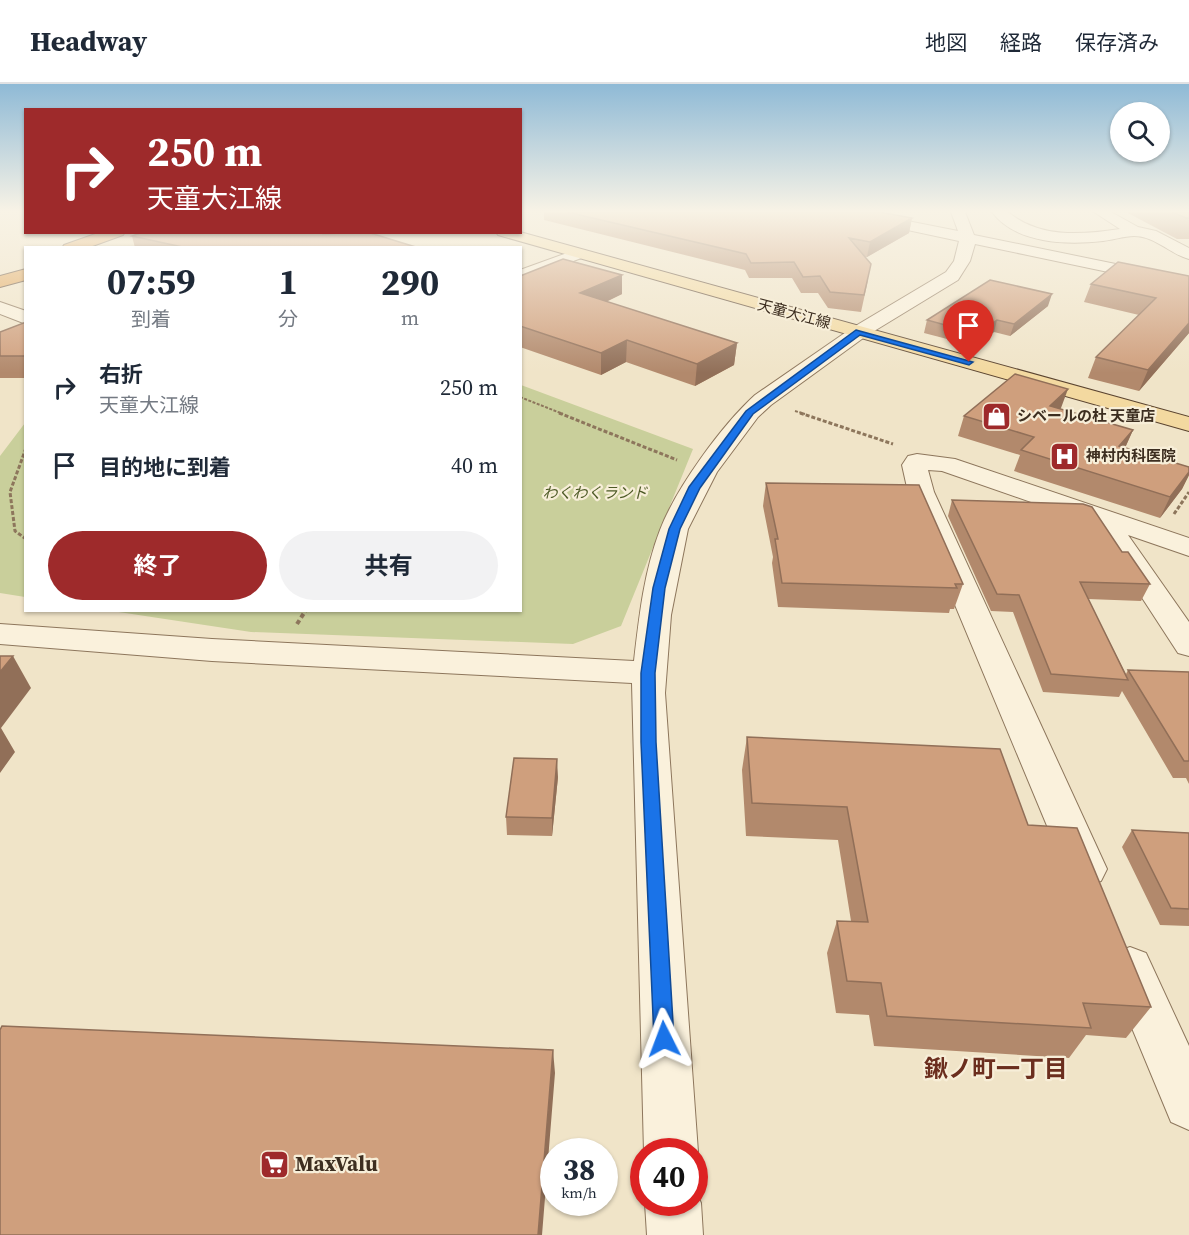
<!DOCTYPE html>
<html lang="ja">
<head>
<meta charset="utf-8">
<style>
	body { margin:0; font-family:"Source Serif 4","Noto Sans JP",serif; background:#f2f2f3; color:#1f2937; height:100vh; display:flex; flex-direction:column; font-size:22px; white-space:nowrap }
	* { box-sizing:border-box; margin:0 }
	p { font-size:20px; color:#747a83 }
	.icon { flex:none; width:33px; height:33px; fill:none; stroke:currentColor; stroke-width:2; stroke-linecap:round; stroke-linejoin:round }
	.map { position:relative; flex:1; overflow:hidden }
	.details { position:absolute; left:24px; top:162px; width:498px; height:366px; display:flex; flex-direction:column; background:#fff; border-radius:0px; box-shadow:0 2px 4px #0004 }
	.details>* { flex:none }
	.guide { position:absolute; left:24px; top:24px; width:498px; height:126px; border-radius:0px; box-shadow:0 2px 4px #0004; background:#9e2a2b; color:#fff; overflow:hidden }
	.controls { position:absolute; left:1110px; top:18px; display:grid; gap:12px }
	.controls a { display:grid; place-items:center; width:60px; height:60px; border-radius:50%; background:#fff; box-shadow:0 2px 4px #0004; font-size:30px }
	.speed { position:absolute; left:540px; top:1054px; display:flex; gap:12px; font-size:30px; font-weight:700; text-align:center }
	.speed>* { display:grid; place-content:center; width:78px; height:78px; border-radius:50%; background:#fff; box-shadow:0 2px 4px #0004; line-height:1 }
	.speed small { font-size:15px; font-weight:400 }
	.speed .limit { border:9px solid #d22; background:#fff; color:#111 }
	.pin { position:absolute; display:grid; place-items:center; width:51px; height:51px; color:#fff; margin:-62px -26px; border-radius:50% 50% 50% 0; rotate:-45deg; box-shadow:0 0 6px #0007 }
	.pin .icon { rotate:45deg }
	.me { position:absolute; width:66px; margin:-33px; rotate:357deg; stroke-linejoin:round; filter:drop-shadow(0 0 4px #0008) }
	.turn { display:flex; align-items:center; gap:21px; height:126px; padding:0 24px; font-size:27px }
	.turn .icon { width:78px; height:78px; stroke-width:2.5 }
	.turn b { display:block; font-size:42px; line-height:51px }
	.eta { display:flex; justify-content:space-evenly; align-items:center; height:102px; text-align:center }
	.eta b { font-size:36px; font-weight:700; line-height:42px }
	.button { display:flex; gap:12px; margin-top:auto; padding:12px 24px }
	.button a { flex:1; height:69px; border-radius:36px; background:#9e2a2b; color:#fff; font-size:24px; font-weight:700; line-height:69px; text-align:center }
	.button a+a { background:#f2f2f3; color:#1f2937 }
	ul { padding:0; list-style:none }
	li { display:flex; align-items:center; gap:18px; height:78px; padding:0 24px }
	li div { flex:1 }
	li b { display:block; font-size:22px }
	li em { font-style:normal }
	header { display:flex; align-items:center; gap:36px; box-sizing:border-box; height:84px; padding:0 30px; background:#fff; border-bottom:2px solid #e0e1e3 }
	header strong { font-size:28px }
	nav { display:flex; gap:33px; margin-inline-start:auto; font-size:21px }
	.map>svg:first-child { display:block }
</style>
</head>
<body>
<header>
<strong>Headway</strong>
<nav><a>地図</a><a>経路</a><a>保存済み</a></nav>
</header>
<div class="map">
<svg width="1189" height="1151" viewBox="0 0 1189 1151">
	<rect width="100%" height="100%" fill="#f0e4c8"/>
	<path fill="#c9cf9b" d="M521 301 693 365 621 542 573 560 251 548 112 527 520 526Z
		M25 339V513L0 509V372Z"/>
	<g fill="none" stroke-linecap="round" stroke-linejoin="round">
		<defs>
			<path id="minor" d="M835 128H862L958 147 951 128H965L974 151 1189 195V205L975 160 970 177 958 196 866 252 771 321 758 333 717 388 688 445 671 531 665 609 698 1068 694 1076V1068H644L632 599 212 577 0 560V540L212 555 634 577C639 534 644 487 660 446 676 404 722 341 755 311L852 244 946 188 954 177 959 157 842 132Z
				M992 128H1008C1039 154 1081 151 1120 145L1094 128H1111L1138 143 1156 147 1189 164V175C1170 170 1155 152 1134 152 1124 152 1113 156 1103 157 1067 161 1016 160 992 128Z
				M578 165 584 167 586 170 584 173 520 197V186Z
				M0 218 26 227V240L0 230Z
				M917 370 955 375 1189 454V472L1128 451 1189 538V572L1178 569 1094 440 942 387 928 386 934 408 1107 785 1101 797 1086 802 1071 797 1065 785 908 408 902 381 908 372Z
				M1130 863 1146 869 1189 962V1046L1171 1038 1107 884 1114 869Z
				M694 1104 701 1119 703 1151H647L645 1119H694Z"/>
			<path id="major" d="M496 148H520L1189 333V347L498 151Z"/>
			<path id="highway" d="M101 148H125L123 151 87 164H62L64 161Z
				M26 185V196L0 203V192Z"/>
		</defs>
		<use href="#minor" stroke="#8d765c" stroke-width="2"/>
		<use href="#major" stroke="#5b4430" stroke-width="2"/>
		<use href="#highway" stroke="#5b4430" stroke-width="2"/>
		<path stroke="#8d765c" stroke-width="2" stroke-dasharray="3 1.5" stroke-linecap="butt" d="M520 313 563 330
			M795 327 805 330"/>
		<path stroke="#8d765c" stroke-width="3" stroke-dasharray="4 2" stroke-linecap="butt" d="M559 329 677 376
			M800 329 893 360
			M26 364 10 408 15 447 26 455
			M1174 430 1189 408"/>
		<path stroke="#8d765c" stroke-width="4" stroke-dasharray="4.5 3" stroke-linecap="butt" d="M297 540 306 526"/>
		<use href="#minor" fill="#faf1dc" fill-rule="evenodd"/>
		<use href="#major" fill="#f3d9a0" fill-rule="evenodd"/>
		<use href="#highway" fill="#e0a458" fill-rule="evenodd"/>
	</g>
	<path fill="#b2896c" d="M544 128H880L912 134 909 149 867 173H865L868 196 861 228 828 224 818 209H801L792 194H749L745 186 544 136Z
		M1126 128H1189V155H1177Z
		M323 150 419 164H135L132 152Z
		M622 191V210L606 218 737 259 734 281 695 302 626 278 601 291 520 263V192Z
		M1189 192V249L1139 307 1088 294 1096 273 1139 231 1084 218 1091 200Z
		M1048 222 1010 252 994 248 974 262 924 249 927 236Z
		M26 238V294H0V248Z
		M1061 324 1060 325 1133 346 1125 364 1189 383V391L1182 405 1160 434 1014 387 1020 371 958 352 964 332Z
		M766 399 963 500 954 525H950L949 529 778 523 772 479 773 473 763 422Z
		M952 416 1122 468 1150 500 1141 517 1088 515 1126 590 1128 586 1189 588V700L1186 694H1173L1122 607 1119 613 1043 608 1013 528 991 527 948 432Z
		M747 653 1028 741 1151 923 1126 954 1086 951 1069 974 874 962 869 931 836 929 827 869 837 837H851L838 756 746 752 742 686Z
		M558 693 552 752 507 751 506 733Z
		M1132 746 1189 749V842L1160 841 1122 763Z"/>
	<path fill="#916f58" d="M912 134 909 149 867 173 870 158Z
		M622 191V210L580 230V209Z
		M1052 210 1048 222 1010 252 1014 240Z
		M997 236 994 248 974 262 978 250Z
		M1189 239V249L1139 307 1148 286Z
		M627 256 626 278 601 291V269Z
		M737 259 734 281 695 302 697 280Z
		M1068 305 1061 324 1043 342 1050 322Z
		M1133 346 1124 366 1119 362Z
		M1189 388V391L1182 405 1160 434 1170 413Z
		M13 572 31 604 1 644 15 668 0 689V588Z
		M557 675 558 693 552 752V734Z
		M553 966 555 989 542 1151H538Z"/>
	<path fill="#cf9f7d" stroke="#916f58" stroke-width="1.5" d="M567 128H880L912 134 870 158 849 154 871 180 864 211 830 208 820 192 803 193 794 178 751 179 746 170Z
		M1172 128H1189V134H1186Z
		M143 148H322L323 150 367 148 419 164H187L132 152Z
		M563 175 622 191 580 209 737 259 697 280 627 256 601 269 520 242V192Z
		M1118 178 1189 192V239L1148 286 1096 273 1156 214 1091 200Z
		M990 196 1052 210 1014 240 997 236 978 250 927 236Z
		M26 238V272H0V248Z
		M1015 290 1068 305 1050 322 1133 346 1119 362 1189 383V388L1170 413 1021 366 1034 353 964 332Z
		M766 399 919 401 963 500H955L957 504 782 499 775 455H778Z
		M952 416 1083 420 1092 423 1122 468H1128L1150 500 1080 498 1128 596 1051 590 1019 511 997 510Z
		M0 572H13L0 588Z
		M1128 586 1189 588V677H1184Z
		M747 653 1000 665 1028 741 1077 744 1151 923 1083 919 1091 944 887 932 881 899 847 897 837 837 868 838 847 723 752 719Z
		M514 674 557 675 552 734 506 733Z
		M1132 746 1189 749V825L1171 824Z
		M2 942 553 966 538 1151H0V946Z"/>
	<linearGradient id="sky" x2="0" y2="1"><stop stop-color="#8fbad6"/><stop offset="0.44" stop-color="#f8f3e6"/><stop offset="1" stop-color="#f8f3e6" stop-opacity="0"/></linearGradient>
	<rect width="1189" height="289" fill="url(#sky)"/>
	<path fill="#1a73e8" stroke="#114b97" stroke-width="1.5" d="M856 246 973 278 969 281 860 251 753 330 700 404 680 445 665 504 655 589 656 658 674 955 671 962 664 965 657 962 654 955 641 658V589L653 504 669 445 689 403 746 327Z"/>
	<defs>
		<symbol id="shop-square" viewBox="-11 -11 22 22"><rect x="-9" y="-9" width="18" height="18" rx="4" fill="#9e2a2b" stroke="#f7eed8"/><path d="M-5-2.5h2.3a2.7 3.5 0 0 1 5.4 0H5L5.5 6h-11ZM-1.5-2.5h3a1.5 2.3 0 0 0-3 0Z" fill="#fff"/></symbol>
		<symbol id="hospital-square" viewBox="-11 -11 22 22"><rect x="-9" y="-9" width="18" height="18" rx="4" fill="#9e2a2b" stroke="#f7eed8"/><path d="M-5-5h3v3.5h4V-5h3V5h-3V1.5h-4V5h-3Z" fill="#fff"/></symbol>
		<symbol id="supermarket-square" viewBox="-11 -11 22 22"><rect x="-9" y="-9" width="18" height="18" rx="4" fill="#9e2a2b" stroke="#f7eed8"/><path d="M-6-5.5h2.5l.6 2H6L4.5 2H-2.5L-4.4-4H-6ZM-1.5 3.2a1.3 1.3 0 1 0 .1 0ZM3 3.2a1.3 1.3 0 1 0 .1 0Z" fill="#fff"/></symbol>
	</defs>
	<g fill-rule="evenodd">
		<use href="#shop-square" x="980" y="316" width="33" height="33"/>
		<use href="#hospital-square" x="1048" y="356" width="33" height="33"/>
		<use href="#supermarket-square" x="258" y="1064" width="33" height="33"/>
	</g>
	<g text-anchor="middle" stroke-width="4.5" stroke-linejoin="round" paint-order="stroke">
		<g font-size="15" fill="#3d2e20" stroke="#f7eed8">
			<text transform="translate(794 230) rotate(15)" y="5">天童大江線</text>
		</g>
		<g font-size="15" font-weight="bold" fill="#3d2e20" stroke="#f7eed8" text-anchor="start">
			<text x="1017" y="337">シベールの杜 天童店</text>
			<text x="1086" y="377">神村内科医院</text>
		</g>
		<g font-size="15" font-style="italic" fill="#4d5a26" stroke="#f7eed8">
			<text x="595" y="414">わくわくランド</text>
		</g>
		<g font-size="21" font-weight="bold" fill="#3d2e20" stroke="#f7eed8" text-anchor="start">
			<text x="295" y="1087">MaxValu</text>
		</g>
		<g font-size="24" font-weight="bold" fill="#6b2e1e" stroke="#f7eed8">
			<text x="996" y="993">鍬ノ町一丁目</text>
		</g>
	</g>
</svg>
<div class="controls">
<a><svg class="icon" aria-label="search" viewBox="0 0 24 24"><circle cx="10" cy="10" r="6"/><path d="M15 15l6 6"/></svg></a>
</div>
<div class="speed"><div>38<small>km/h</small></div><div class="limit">40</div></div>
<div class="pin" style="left:969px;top:278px;background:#d93025"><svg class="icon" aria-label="arrive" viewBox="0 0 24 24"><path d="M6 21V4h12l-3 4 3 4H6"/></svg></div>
<svg class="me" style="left:664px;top:955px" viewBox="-20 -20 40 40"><path d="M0-17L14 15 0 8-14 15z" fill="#1a73e8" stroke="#fff" stroke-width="4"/></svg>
<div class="guide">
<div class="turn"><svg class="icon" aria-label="right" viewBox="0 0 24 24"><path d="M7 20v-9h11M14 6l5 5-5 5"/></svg><div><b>250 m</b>天童大江線</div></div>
</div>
<section class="details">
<div class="eta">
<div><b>07:59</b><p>到着</p></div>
<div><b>1</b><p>分</p></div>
<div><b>290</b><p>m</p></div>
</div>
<ul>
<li><svg class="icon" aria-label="right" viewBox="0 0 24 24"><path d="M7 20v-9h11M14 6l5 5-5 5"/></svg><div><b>右折</b><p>天童大江線</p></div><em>250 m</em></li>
<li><svg class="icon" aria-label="arrive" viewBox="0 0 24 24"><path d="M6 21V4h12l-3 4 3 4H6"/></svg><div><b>目的地に到着</b></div><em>40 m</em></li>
</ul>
<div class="button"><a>終了</a><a>共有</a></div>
</section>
</div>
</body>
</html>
